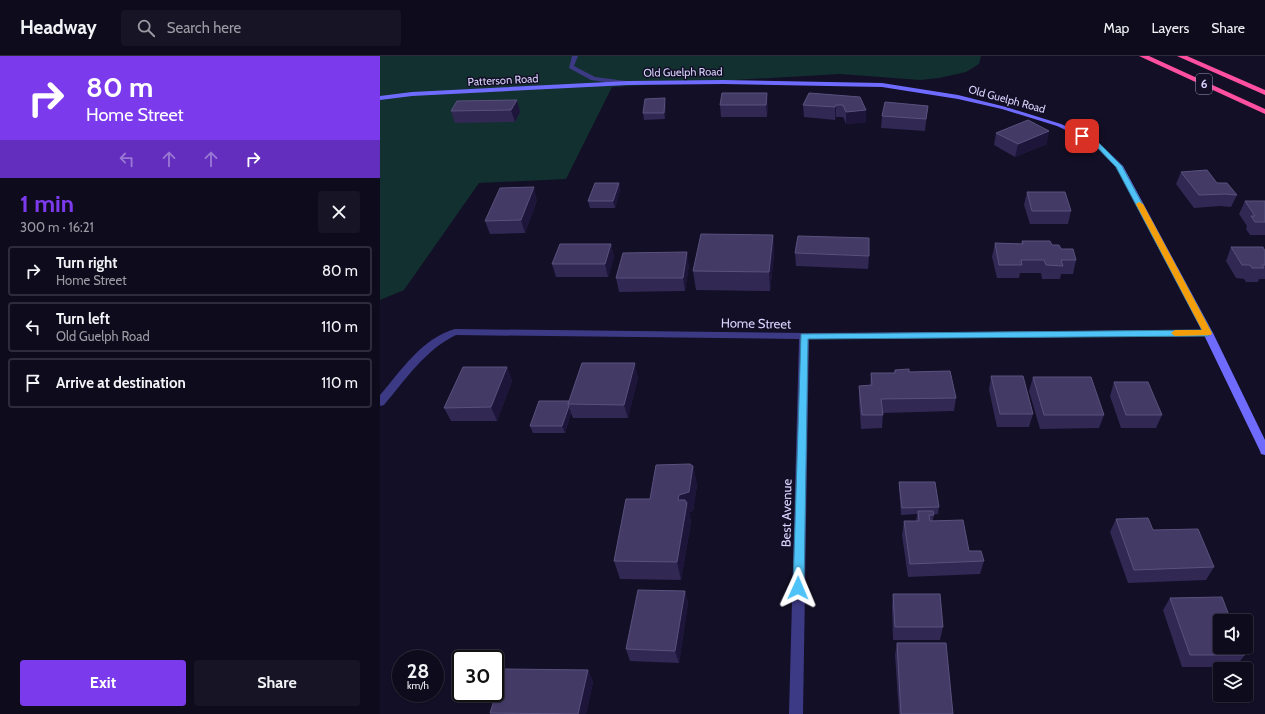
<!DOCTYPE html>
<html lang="en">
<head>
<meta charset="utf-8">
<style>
	body { margin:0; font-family:Cabin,sans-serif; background:#171425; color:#f1f3f6; height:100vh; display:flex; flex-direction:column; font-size:15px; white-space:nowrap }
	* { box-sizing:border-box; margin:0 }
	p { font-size:13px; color:#9b9ba3 }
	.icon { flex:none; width:22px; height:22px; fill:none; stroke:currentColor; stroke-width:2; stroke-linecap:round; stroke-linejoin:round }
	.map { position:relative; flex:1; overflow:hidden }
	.side { display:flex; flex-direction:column; background:#0e0b1c; width:380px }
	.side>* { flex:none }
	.top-card { background:#7c3aed; color:#fff; overflow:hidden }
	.buttons { position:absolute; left:833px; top:558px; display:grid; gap:8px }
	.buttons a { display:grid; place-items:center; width:40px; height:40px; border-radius:4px; background:#0e0b1c; box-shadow:0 1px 3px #0004,0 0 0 1px #2e2b3b; font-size:20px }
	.speed { position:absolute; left:12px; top:594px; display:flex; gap:8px; font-size:20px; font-weight:700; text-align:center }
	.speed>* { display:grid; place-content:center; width:52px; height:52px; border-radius:50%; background:#0e0b1c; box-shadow:0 1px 3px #0004,0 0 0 1px #2e2b3b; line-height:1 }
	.speed small { font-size:10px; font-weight:400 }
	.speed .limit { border:2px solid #111; border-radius:6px; background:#fff; color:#111 }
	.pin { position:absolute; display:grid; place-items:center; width:34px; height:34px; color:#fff; margin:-17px; border-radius:8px; box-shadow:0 2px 6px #0006 }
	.me { position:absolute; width:44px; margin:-22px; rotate:1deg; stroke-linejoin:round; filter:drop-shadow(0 0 3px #0008) }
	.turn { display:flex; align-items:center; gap:14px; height:84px; padding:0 20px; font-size:18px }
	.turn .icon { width:52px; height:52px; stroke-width:2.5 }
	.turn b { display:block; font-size:28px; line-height:34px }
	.lanes { display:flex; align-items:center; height:38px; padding:0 20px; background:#0003; justify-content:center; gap:20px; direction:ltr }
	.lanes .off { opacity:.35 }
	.round { display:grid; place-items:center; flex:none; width:42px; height:42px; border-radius:4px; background:#171425 }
	.head { display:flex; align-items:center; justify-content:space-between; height:68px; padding:0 20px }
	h1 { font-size:24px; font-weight:800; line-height:30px; color:#7c3aed }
	.cta { display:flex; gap:8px; margin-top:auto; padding:8px 20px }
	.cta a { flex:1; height:46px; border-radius:4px; background:#7c3aed; color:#fff; font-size:16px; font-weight:800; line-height:46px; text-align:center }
	.cta a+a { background:#171425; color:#f1f3f6 }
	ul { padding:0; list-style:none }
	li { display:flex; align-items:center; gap:12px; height:50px; margin:0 8px 6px; padding:0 12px; border:2px solid #2e2b3b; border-radius:4px }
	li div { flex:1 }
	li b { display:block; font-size:15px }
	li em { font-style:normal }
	header { display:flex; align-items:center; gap:24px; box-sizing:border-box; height:56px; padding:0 20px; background:#0e0b1c; border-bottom:1px solid #2e2b3b }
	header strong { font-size:19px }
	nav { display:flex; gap:22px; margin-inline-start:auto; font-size:14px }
	.search { width:280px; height:36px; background:#171425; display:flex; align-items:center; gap:10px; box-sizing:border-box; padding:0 14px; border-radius:4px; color:#9b9ba3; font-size:15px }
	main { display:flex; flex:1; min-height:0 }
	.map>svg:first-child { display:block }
</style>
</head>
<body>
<header>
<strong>Headway</strong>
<div class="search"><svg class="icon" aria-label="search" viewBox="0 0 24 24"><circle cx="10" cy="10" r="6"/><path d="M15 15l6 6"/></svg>Search here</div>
<nav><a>Map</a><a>Layers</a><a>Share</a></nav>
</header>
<main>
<section class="side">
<div class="top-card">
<div class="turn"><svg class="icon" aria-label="right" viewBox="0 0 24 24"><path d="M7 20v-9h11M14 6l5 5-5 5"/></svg><div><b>80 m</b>Home Street</div></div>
<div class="lanes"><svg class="icon off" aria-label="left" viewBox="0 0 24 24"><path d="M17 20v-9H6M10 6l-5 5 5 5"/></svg><svg class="icon off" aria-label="ahead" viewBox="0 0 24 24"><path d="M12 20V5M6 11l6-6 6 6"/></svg><svg class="icon off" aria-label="ahead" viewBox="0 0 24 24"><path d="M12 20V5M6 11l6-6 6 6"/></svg><svg class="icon" aria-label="right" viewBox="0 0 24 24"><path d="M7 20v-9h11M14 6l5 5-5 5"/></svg></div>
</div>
<div class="head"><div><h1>1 min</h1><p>300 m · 16:21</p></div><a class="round"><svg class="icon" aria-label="close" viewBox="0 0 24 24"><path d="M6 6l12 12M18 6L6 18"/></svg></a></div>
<ul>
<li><svg class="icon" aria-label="right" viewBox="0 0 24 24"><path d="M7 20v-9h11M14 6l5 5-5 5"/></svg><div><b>Turn right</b><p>Home Street</p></div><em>80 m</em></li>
<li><svg class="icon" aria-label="left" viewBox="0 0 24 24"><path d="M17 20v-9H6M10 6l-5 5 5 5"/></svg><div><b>Turn left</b><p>Old Guelph Road</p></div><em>110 m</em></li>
<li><svg class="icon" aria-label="arrive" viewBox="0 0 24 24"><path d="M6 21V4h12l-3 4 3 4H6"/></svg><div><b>Arrive at destination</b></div><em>110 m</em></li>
</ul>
<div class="cta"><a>Exit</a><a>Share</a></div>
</section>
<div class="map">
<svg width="885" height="658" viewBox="0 0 885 658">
	<rect width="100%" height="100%" fill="#130f26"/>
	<path fill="#12302f" d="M0 0H601L599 8 586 16 559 22 540 24 460 18 232 31 186 123 99 127 24 234 0 244Z"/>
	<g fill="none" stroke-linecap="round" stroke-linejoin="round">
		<path fill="#3d3a85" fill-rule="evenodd" d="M192 0H198L194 10 215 21 246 25 249 27 246 29 211 24 189 12Z
			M75 273 424 277 828 274 833 277 828 280 429 283 423 658H409L419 283 76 279C45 294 26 323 4 349L0 350V339C21 315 42 282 75 273Z"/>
		<path fill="#6f6bff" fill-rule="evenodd" d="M343 24 502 27 578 39 626 51 681 68 716 84 743 110 833 277 885 384V399L881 398 880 395 823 277 736 111 712 86 677 70 622 53 578 43 502 31 343 28 248 29 32 40 0 44V40L32 36 248 25Z"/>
		<path fill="#ff4fa3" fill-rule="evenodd" d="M759 0H769L885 53V58Z
			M797 0H807L885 34V39Z"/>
	</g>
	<path fill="#312854" d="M480 41 486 66 466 68 463 61H456L455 64 424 61 423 49Z
		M137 44 140 56 135 66 75 67 71 55Z
		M286 48 285 63 264 64 263 57Z
		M388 48 387 61H341L340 49Z
		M548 50 545 75 501 72 502 60Z
		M616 77 667 88 635 101 614 89Z
		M801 116 837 127 857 139 851 151 840 150 814 152 796 128Z
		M239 127 240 134 235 152H210L208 145Z
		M647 136 691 155 688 168H650L644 149Z
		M157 144 145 177 110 178 105 165Z
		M865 145H885V179H870L866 173 867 170 859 158Z
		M393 179 394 198 390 235 316 234 313 215Z
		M642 185 672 189 681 193 696 204 693 218H681L680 223H662L661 217H640L639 222H617L612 201 615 187 641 188Z
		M231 188 234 201 228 221H176L172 208Z
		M851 191 885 195V223H879L878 226H866L864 223 856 222 846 205Z
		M415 197 489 200 488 213 416 210Z
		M309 209 305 235 239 236 236 222Z
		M127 311 132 325 117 365H71L64 352Z
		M515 314 529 316 576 342 574 355 503 357 502 372 481 373 479 344V330H490L491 317H514Z
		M611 320 653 358 649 371H617L609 334Z
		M258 321 248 362H193L191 357 185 377H153L150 370 189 345Z
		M653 321 724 359 719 372 660 373 649 335Z
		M734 326 782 359 776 372H741L730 340Z
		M313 410 317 429 313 455 309 456 311 466 301 524 240 523 234 505 270 443Z
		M519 426 559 451 558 458H554L553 464 589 495 604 505 600 518 528 521 522 479 524 465H536L537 458 521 459 519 433Z
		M736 463 773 474 834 511 826 524 748 527 730 476Z
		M305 535 308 547 299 607 250 605 246 593Z
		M513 538 563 571 560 584H513L512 551Z
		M790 542 865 599 855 611H802L783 554Z
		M517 587 573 658H519L515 599Z
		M208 614 213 626 206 658H111L110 657Z"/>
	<path fill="#1d163a" d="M387 37 388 48 387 61 386 49Z
		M285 42 286 48 285 63 284 57Z
		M137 44 140 56 135 66 131 54Z
		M456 49V61L455 64V51Z
		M486 54V66L466 68V56Z
		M669 75 667 88 635 101 638 88Z
		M239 127 240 134 235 152 233 145Z
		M154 131 157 144 145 177 141 164Z
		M393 179 394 198 390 235 389 216Z
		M231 188 234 201 228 221 225 208Z
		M307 196 309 209 305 235 303 222Z
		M255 307 258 321 248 362 244 349Z
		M127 311 132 325 117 365 111 351Z
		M189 350 191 357 185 377 182 370Z
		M313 410 317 429 313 455 309 456 311 466 301 524 297 506 298 444 299 439Z
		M305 535 308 547 299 607 295 595Z
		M208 614 213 626 206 658H198Z"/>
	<path fill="#433a66" stroke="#5a527e" d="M342 37H387L386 49H340Z
		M429 37 480 41 486 54 466 56 463 49H456L455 51 423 49Z
		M285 42 284 57H263L265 43Z
		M137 44 131 54 71 55 77 45Z
		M505 46 548 50 546 63 502 60Z
		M648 64 669 75 638 88 616 77Z
		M827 114 837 127H847L857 139 845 138 819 139 801 116Z
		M215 127H239L233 145H208Z
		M154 131 141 164 105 165 120 132Z
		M647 136H685L691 155H652Z
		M865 145H885V166H875L871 160H875Z
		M321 178 393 179 389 216 313 215Z
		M418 180 489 182V200L415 197Z
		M642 185H670L672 189H679L681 193H693L696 204H681L683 210 666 209 664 204H641L642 209H619L615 187 643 188Z
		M180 188H231L225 208H172Z
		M851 191H883L885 195V209H882L884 212H872L870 209H862Z
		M307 196 303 222H236L243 197Z
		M202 307H255L244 349 188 348Z
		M83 311H127L111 351 64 352Z
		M529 313V316L570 315 576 342 501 343 503 359H482L479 330 492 329 491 317H515V314Z
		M611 320H643L653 358H620Z
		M653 321H711L724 359H664Z
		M734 326H768L782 359H746Z
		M159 345H189L188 348 189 350 182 370H150Z
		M310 408 313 410 309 436 299 439 298 444H305L307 447 297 506 234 505 246 443H270L276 409Z
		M519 426H555L559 451 522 452Z
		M538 455H553L554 459H549L550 465 583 464 589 495H601L604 505 530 508 524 465H539Z
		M768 462 773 474 818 473 834 511 754 514 736 463Z
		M258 534 305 535 295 595 246 593Z
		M513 538H560L563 571H515Z
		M842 541 851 565H840V591H862L865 599H810L790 542Z
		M517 587H566L573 658H521Z
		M124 613 208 614 198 658 110 657Z"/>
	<path fill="#4fc3f7" stroke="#337fa1" d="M700 78H704L716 84 742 110 832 277 828 280 428 283 424 532 422 536 418 537 414 536 413 532 421 278 822 274 736 111 712 86 700 81Z"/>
	<path fill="#f59e0b" d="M759 146 763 148 832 277 831 279 795 280 791 277 795 274H822L756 148Z"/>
	<g text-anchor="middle" stroke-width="3" stroke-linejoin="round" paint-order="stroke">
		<g font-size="11" fill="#d9d4ff" stroke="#130f26">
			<text transform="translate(303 16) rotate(-1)" y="4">Old Guelph Road</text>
			<text transform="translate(123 24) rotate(-3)" y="4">Patterson Road</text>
			<text transform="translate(627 43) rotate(15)" y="4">Old Guelph Road</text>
		</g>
		<rect fill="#130f26" stroke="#9e99be" stroke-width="1" x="816" y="18" width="16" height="20" rx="3"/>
		<g font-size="12" font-weight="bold" fill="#d9d4ff">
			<text x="824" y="32">6</text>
		</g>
		<g font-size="13" fill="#d9d4ff" stroke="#130f26">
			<text transform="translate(376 267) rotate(1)" y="5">Home Street</text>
			<text transform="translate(406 457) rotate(-89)" y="5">Best Avenue</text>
		</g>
	</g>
</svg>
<div class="buttons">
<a><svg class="icon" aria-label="sound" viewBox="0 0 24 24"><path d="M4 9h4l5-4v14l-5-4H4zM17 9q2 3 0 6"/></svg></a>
<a><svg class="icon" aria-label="layers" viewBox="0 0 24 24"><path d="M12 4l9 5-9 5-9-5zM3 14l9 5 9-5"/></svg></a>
</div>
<div class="speed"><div>28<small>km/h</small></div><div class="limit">30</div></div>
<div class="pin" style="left:702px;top:80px;background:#d93025"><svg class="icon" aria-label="arrive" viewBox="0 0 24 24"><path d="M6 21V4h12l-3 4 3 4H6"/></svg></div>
<svg class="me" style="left:418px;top:532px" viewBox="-20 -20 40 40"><path d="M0-17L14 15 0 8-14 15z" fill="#4fc3f7" stroke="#fff" stroke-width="4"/></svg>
</div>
</main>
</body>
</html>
